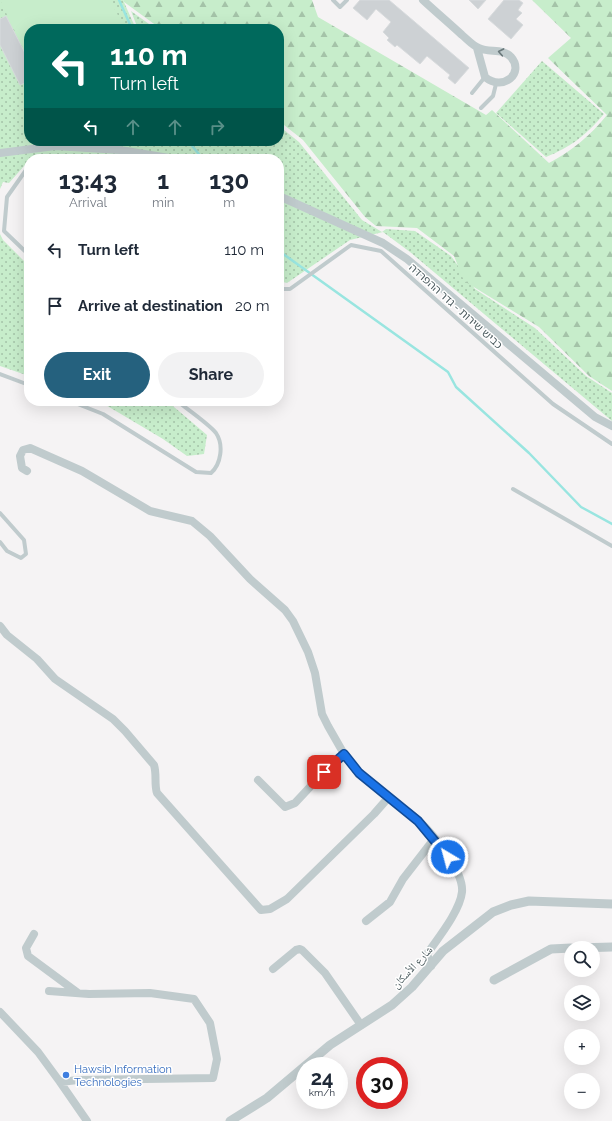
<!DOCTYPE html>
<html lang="en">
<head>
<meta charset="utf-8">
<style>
	body { margin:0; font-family:Raleway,"Noto Naskh Arabic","Noto Sans Hebrew",sans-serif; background:#f2f2f3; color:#1f2937; height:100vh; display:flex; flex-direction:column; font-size:15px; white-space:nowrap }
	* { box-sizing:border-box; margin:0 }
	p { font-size:13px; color:#747a83 }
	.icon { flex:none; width:22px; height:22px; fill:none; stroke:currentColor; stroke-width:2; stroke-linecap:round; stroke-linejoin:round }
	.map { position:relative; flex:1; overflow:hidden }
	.side { position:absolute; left:24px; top:154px; width:260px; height:252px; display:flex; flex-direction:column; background:#fff; border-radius:16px; box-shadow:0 4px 16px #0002 }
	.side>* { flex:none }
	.hud { position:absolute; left:24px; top:24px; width:260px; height:122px; border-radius:16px; box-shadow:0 4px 16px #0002; background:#00695c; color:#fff; overflow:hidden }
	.controls { position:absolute; left:564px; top:941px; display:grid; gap:8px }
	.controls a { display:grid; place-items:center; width:36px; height:36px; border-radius:50%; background:#fff; box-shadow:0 4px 16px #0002; font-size:20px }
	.speed { position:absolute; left:296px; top:1057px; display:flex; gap:8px; font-size:20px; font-weight:700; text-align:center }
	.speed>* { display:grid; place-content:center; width:52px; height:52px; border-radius:50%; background:#fff; box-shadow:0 4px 16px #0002; line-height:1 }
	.speed small { font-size:10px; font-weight:400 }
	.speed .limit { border:6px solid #d22; background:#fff; color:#111 }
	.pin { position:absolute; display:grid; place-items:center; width:34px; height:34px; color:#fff; margin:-17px; border-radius:8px; box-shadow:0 2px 6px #0006 }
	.me { position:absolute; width:44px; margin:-22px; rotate:323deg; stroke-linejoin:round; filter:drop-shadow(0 0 3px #0008) }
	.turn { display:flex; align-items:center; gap:14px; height:84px; padding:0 20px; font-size:18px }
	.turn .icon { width:52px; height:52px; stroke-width:2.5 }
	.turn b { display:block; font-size:28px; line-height:34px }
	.lanes { display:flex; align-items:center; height:38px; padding:0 20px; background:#0003; justify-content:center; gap:20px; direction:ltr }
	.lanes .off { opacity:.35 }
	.eta { display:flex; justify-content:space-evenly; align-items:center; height:68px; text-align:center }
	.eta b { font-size:24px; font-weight:700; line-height:28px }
	.primary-button { display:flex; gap:8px; margin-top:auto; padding:8px 20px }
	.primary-button a { flex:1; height:46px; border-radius:24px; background:#25617e; color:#fff; font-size:16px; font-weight:700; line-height:46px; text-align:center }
	.primary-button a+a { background:#f2f2f3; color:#1f2937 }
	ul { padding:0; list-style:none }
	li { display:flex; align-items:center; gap:12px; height:56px; padding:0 20px }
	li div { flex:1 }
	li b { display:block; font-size:15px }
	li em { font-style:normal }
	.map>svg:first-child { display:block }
</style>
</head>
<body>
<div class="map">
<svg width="612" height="1121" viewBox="0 0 612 1121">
	<defs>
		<pattern id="grass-dots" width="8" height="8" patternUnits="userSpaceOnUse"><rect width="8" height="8" fill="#c7edcb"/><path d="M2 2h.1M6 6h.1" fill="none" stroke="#a4c3a8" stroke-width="1.8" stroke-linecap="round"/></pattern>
		<pattern id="forest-firs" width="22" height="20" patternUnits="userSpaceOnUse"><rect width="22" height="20" fill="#c7edcb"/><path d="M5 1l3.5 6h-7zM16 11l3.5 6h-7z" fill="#a4c3a8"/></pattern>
	</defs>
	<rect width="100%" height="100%" fill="#f5f3f4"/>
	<path fill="url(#grass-dots)" d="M0 0H123L136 29H29V141H279V126L299 142 362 220 382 232 386 229 415 231 451 256 475 289 535 328 586 376 612 393V421L410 252 383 232 350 240 287 283 279 281V159H29V165H25L9 183 3 182 0 189Z
		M131 11 156 29H138Z
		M542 61 604 114C586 135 571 147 546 157L496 113Z
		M0 234 3 240 29 266V376L0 366Z
		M99 401H167L207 435 204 454 187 456 163 439Z"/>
	<path fill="url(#forest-firs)" d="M123 0H312L318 17 486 115 492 110 549 163C572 151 591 135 607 115L548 58 571 38 532 0H612V391L589 376 539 327 464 281 454 256 417 228 376 226 365 217 303 140 279 121V29H161L124 2Z"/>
	<path fill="#c7edcb" d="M0 0H110L125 29H29V61Z"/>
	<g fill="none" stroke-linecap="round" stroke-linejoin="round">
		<path stroke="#99e5e0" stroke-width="2.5" d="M119 0 132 29
			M188 141 203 159
			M279 251 448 372 456 387 529 453 581 507 612 524"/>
	</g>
	<path fill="#cdd1d4" stroke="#d8dbdd" d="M360 0H389L469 68 455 84 448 78 450 75 427 56 420 64 397 45 395 47 387 40 389 38 383 32 391 22 376 9 367 20 353 8Z
		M469 0H486L478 9Z
		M504 0H519L523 3 518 10 522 13 516 19 523 25 511 39 488 19Z
		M6 16 29 61V81L20 85 0 45V19Z"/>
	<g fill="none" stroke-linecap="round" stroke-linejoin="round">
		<path stroke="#c0cbcd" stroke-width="4" d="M333 0 340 7 347 0
			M472 93 485 77
			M481 108 493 96 496 84
			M29 170H26L7 197 4 231 29 255
			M279 289H290L351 245 381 251 553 404 612 444
			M0 374 29 385
			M70 401 103 414 196 472 211 473C221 464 224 445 216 433 209 424 187 409 177 401
			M513 489 612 546
			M0 513 24 540 26 554 21 558 7 551 0 542"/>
		<path stroke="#c0cbcd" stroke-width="8" d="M423 0C436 12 449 23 462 35 467 39 473 46 479 48 489 53 503 48 511 57 525 73 503 92 485 77L477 48
			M0 153 55 146 120 150 175 159
			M279 196 383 243 407 259 595 417 612 426
			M27 471 22 468 20 456 23 450 30 448 82 471 150 511 192 521 210 536 250 579 285 610 293 621 308 652 315 673 322 714 328 726 344 754 359 773 388 798
			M0 626 7 635 37 659 55 679 113 719 125 731 154 765C157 775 154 784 157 793L261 910 270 909 287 899 374 814 388 798C398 805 409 812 418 820 433 834 464 871 462 892 460 911 438 938 427 954L431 966
			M258 780 285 807 295 803 324 772 344 754
			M366 921 390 902 403 879 434 839
			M34 934 26 948 28 956 78 993
			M273 969 296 950 300 949 302 950 325 973 361 1025
			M49 991 89 994 150 993 194 999 210 1023 217 1059 213 1078 78 1080 60 1082 87 1121
			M0 1012 38 1052 60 1082"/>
		<path stroke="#c0cbcd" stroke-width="9" d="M577 948 612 947
			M494 980 551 949 571 948
			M230 1121 267 1098 330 1045 392 1005 412 987 443 951 493 912 511 905 529 901 612 904"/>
	</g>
	<defs><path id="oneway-chevron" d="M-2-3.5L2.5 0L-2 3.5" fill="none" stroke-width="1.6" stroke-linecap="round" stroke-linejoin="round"/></defs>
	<use stroke="#69777a" href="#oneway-chevron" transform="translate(501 52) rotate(-169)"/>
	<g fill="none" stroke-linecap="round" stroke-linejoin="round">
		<defs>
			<path id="route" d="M324 772 344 754 359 773 418 821 448 857"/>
		</defs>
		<use href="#route" stroke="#114b97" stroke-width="10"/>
		<use href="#route" stroke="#1a73e8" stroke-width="7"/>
	</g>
	<circle fill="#3f7fe0" stroke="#fff" stroke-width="1.5" cx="66" cy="1075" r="4"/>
	<g text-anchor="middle" stroke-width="3" stroke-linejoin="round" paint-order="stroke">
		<g font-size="11" fill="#4c5b5f" stroke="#fff">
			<text transform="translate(456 306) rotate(42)" y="4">כביש שירות - גדר ההפרדה</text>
			<text transform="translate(412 967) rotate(-47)" y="4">شارع الأسكان</text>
		</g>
		<g font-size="11" fill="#366cbe" stroke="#fff" text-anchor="start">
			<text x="74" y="1073">Hawsib Information<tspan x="74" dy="13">Technologies</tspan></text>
		</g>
	</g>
</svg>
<div class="controls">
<a><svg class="icon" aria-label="search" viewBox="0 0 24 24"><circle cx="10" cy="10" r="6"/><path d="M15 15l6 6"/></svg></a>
<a><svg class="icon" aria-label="layers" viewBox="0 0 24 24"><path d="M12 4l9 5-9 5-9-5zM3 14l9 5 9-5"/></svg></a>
<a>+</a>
<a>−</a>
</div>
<div class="speed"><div>24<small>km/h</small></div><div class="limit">30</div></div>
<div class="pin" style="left:324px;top:772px;background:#d93025"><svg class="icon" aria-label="arrive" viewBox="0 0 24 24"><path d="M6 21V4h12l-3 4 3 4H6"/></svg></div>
<svg class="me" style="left:448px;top:857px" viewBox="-20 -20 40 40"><circle r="17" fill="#1a73e8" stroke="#fff" stroke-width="3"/><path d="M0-11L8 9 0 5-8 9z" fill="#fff"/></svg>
<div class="hud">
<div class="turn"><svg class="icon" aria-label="left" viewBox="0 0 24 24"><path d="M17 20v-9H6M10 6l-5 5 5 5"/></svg><div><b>110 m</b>Turn left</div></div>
<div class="lanes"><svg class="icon" aria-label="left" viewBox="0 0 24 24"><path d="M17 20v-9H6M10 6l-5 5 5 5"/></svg><svg class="icon off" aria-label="ahead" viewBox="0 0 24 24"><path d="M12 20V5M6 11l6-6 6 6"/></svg><svg class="icon off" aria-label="ahead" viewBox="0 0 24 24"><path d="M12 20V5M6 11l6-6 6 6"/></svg><svg class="icon off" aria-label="right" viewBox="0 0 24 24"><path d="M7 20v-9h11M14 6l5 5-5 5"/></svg></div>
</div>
<section class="side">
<div class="eta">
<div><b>13:43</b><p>Arrival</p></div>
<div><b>1</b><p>min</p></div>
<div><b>130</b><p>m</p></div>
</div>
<ul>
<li><svg class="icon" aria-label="left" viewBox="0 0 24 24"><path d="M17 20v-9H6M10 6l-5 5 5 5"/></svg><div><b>Turn left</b></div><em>110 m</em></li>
<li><svg class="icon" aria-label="arrive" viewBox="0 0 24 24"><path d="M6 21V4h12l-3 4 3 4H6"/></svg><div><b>Arrive at destination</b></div><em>20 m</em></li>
</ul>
<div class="primary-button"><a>Exit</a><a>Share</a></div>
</section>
</div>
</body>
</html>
